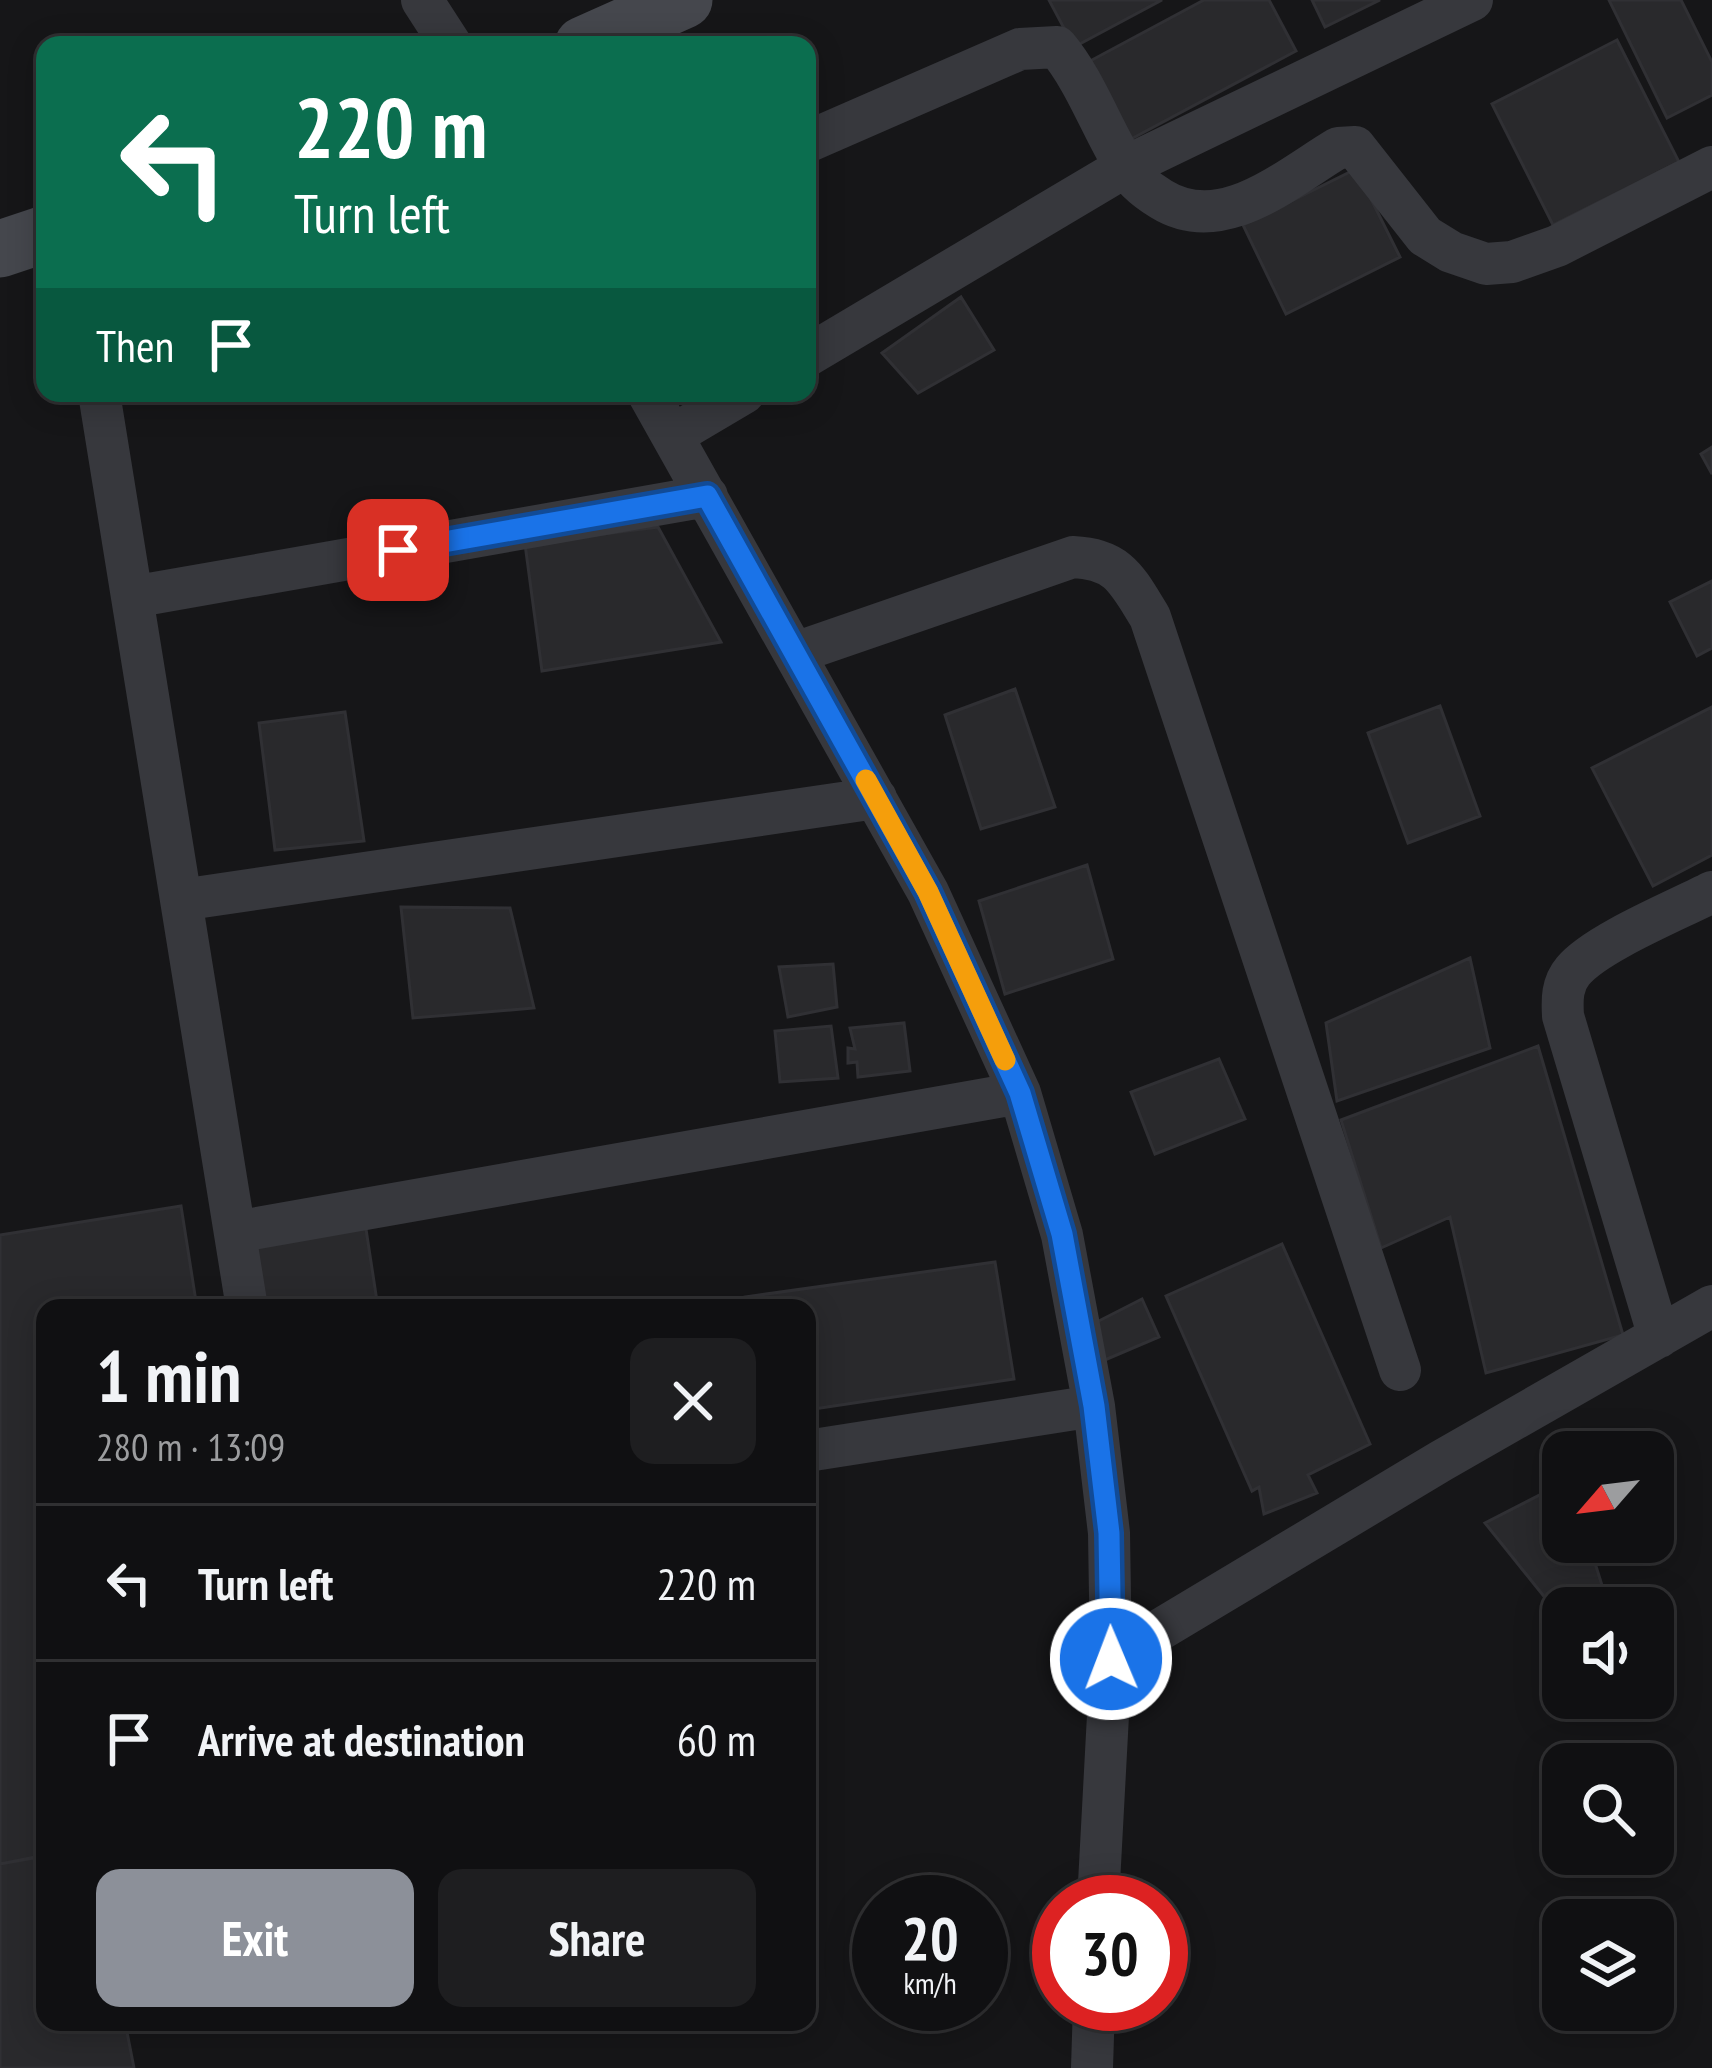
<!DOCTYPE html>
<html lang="en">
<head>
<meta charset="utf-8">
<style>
	body { margin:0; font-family:"PT Sans Narrow",sans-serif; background:#1e1e20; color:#f1f3f6; height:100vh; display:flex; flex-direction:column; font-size:45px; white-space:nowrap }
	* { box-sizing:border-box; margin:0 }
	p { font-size:39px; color:#9c9d9f }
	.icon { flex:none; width:66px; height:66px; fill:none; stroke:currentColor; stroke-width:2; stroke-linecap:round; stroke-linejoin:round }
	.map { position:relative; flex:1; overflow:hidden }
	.panel { position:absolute; left:36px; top:1299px; width:780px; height:732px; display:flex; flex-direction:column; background:#101012; border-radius:24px; box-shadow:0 6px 30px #0003,0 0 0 3px #303032 }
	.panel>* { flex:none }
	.hud { position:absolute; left:36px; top:36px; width:780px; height:366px; border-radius:24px; box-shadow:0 6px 30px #0003,0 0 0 3px #303032; background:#0b6e4f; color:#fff; overflow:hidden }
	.needle { width:78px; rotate:242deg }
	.fabs { position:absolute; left:1542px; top:1431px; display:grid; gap:24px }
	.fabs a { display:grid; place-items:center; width:132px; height:132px; border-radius:24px; background:#101012; box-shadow:0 6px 30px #0003,0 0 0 3px #303032; font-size:60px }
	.speed { position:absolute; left:852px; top:1875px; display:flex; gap:24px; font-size:60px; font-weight:700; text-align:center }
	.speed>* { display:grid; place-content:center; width:156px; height:156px; border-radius:50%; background:#101012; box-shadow:0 6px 30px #0003,0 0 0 3px #303032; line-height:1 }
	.speed small { font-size:30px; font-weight:400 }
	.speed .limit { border:18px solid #d22; background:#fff; color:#111 }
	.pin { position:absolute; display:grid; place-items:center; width:102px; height:102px; color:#fff; margin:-51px; border-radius:24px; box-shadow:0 6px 18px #0006 }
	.me { position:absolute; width:132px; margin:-66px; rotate:359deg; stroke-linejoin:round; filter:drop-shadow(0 0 9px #0008) }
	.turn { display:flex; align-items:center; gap:42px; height:252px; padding:0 60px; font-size:54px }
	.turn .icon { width:156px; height:156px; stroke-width:2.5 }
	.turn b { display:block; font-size:84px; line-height:102px }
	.then { display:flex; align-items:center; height:114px; padding:0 60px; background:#0003; gap:24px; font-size:45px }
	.round { display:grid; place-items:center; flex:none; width:126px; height:126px; border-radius:24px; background:#1e1e20 }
	.head { display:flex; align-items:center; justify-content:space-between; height:204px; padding:0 60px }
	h1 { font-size:72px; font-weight:700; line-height:90px }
	.button { display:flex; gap:24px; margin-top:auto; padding:24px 60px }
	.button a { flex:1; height:138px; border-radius:24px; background:#8c9099; color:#fff; font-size:48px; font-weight:700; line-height:138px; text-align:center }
	.button a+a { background:#1e1e20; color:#f1f3f6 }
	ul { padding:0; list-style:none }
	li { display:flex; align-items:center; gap:36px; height:156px; padding:0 60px; border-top:3px solid #303032 }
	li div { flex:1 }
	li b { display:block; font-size:45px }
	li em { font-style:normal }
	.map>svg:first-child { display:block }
</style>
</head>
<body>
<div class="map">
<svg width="1712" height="2068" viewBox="0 0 1712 2068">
	<rect width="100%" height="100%" fill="#161618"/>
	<path fill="#29292c" stroke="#303034" stroke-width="3" d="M1049 0H1162L1074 47Z
		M1204 0H1269L1296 51 1118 146 1077 68Z
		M1312 0H1380L1325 27Z
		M1609 0H1681L1712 62V95L1667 118Z
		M1617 40 1679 162 1553 225 1492 104Z
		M1356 169 1400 257 1286 314 1243 225Z
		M961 297 994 350 918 393 882 353Z
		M1712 447V474L1701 454Z
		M658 527 721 642 542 671 525 544Z
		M1712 581V648L1697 656 1670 602Z
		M1015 689 1055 807 981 829 945 715Z
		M1440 706 1480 816 1408 843 1368 733Z
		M1712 707V855L1653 886 1592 768Z
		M345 712 364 841 275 850 259 723Z
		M1087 865 1113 959 1005 994 979 901Z
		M401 907 510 908 534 1008 413 1018Z
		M1470 958 1490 1048 1337 1101 1326 1023Z
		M833 964 837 1007 788 1017 779 967Z
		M904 1023 910 1071 858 1077 857 1062 848 1063V1048L855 1049 850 1028Z
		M831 1026 838 1078 780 1082 775 1031Z
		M1538 1046 1623 1335 1486 1373 1450 1217 1381 1248 1341 1120Z
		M1219 1059 1245 1119 1155 1154 1131 1092Z
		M181 1206 197 1308H45V1856L0 1864V1235Z
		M364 1216 378 1308H257L246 1237Z
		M1282 1244 1370 1444 1308 1475 1317 1493 1264 1514 1259 1487 1252 1491 1166 1296Z
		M995 1262 1014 1379 807 1410V1308H746L745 1297Z
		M1142 1299 1159 1337 1093 1365 1087 1327Z
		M1563 1483V1542H1593L1589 1544 1606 1598 1586 1608H1563V1620L1485 1523Z
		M45 1855V2022H125L134 2068H0V1864Z"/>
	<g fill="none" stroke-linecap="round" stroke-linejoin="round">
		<path stroke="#37383d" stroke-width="42" d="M422 0 451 45
			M807 142 1020 49 1057 47C1084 79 1100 124 1122 161 1131 177 1146 190 1161 199 1222 237 1286 179 1338 148L1355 147 1425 236 1451 252 1486 264 1512 262 1557 246 1712 167
			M807 356 1125 167 1472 0
			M99 393 247 1308
			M648 393 928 892 1020 1093 1062 1235 1094 1406 1109 1533 1111 1659 1098 1902
			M673 435 744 393
			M132 597 707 496
			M795 653 1073 557C1119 559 1127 580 1150 617L1400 1370
			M181 900 876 798
			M235 1232 1020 1093
			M1659 1337 1563 1016C1562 999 1562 984 1573 971 1596 943 1677 910 1712 892
			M807 1451 1094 1406
			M1111 1659 1441 1461 1712 1306
			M1092 2068 1094 2004"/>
		<path stroke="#45474d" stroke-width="57" d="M583 45 684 0
			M0 249 45 234"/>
	</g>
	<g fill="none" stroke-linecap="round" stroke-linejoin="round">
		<defs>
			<path id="route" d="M398 550 707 496 928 892 1020 1093 1062 1234 1094 1406 1109 1533 1111 1659"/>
		</defs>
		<use href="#route" stroke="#114b97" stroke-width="30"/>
		<use href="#route" stroke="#1a73e8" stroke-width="21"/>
		<path stroke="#f59e0b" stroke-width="21" d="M866 780 928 892 1005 1060"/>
	</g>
</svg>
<div class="fabs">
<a><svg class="needle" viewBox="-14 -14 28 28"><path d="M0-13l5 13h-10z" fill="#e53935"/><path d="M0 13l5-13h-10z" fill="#9c9d9f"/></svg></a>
<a><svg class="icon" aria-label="sound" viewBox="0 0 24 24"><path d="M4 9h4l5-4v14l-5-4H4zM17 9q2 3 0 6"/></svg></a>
<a><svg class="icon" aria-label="search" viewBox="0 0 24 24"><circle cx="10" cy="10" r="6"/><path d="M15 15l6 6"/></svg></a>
<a><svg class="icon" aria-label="layers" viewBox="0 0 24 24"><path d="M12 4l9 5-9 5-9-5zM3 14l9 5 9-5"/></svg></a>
</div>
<div class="speed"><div>20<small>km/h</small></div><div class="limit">30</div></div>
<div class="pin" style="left:398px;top:550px;background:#d93025"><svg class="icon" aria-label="arrive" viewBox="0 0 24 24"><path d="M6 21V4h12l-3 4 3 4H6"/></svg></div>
<svg class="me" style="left:1111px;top:1659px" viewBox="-20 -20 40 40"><circle r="17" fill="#1a73e8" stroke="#fff" stroke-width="3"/><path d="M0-11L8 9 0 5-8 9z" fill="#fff"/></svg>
<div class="hud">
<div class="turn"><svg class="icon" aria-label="left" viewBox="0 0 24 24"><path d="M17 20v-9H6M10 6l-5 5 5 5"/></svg><div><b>220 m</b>Turn left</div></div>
<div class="then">Then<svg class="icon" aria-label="arrive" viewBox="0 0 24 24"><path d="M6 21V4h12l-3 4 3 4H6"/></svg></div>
</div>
<section class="panel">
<div class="head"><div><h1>1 min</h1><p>280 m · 13:09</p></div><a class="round"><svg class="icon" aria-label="close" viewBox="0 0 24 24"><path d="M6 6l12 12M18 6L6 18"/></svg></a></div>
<ul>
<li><svg class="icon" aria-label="left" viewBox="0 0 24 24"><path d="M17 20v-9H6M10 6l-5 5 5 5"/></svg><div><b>Turn left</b></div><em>220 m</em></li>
<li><svg class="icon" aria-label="arrive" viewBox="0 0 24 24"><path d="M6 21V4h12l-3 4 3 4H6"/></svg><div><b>Arrive at destination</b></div><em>60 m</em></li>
</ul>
<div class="button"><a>Exit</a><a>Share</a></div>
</section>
</div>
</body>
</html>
